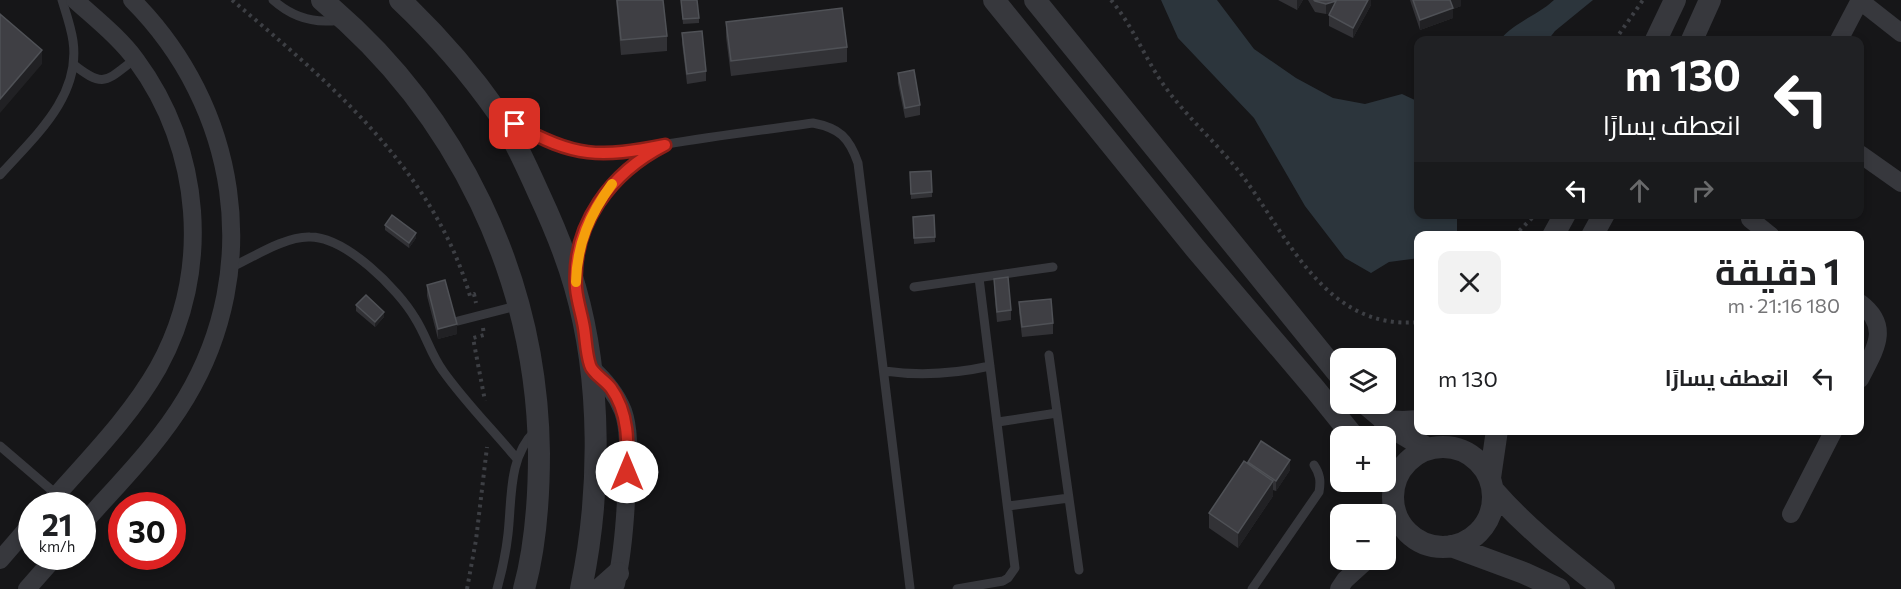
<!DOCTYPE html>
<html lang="ar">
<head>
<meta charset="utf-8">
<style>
	body { margin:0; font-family:Commissioner,Cairo,sans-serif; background:#f2f2f2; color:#202124; direction:rtl; height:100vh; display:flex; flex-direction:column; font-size:22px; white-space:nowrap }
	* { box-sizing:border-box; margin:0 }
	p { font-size:20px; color:#757577 }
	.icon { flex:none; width:33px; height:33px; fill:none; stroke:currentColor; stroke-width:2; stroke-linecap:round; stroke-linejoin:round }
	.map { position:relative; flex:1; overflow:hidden; direction:ltr }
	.panel { position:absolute; left:1414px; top:231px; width:450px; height:204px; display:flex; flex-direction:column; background:#fff; border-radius:12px; box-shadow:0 3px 9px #0003; direction:rtl }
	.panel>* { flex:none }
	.top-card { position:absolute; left:1414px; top:36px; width:450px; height:183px; border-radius:12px; box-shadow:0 3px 9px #0003; direction:rtl; background:#202124; color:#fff; overflow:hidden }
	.buttons { position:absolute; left:1330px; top:348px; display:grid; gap:12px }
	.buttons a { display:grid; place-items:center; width:66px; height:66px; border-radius:12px; background:#fff; box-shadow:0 3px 9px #0003; font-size:30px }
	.speed { position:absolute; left:18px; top:492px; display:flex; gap:12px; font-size:30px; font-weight:700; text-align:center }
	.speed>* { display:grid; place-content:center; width:78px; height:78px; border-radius:50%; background:#fff; box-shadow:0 3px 9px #0003; line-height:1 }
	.speed small { font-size:15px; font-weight:400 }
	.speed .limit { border:9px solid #d22; background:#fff; color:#111 }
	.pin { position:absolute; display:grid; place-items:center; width:51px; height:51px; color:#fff; margin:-26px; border-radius:12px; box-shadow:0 3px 9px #0006 }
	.me { position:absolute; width:66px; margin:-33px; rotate:0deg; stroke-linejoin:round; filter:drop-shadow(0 0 4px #0008) }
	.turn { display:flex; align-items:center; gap:21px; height:126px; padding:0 24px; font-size:27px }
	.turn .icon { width:78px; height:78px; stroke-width:2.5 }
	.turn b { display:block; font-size:42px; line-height:51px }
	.lanes { display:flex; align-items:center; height:57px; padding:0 24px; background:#0003; justify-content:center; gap:30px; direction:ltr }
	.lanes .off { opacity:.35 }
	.round { display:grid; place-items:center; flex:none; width:63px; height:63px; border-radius:12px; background:#f2f2f2 }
	.headline { display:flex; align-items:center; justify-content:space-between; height:102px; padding:0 24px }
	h1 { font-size:36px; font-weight:700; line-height:45px }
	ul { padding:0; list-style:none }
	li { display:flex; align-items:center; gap:18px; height:90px; padding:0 24px }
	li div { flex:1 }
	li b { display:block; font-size:22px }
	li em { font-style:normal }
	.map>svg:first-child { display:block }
</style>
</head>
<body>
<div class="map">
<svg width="1901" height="589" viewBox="0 0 1901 589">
	<rect width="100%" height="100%" fill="#161618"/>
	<path fill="#2c353c" d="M1161 0H1217L1254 49 1296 78 1333 98 1365 104 1402 94 1419 102V214L1457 215V235L1419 236V258L1389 262 1371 273 1345 258 1305 206 1254 118 1178 38Z
		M1554 0H1593L1555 31 1548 40H1500C1514 22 1537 16 1554 0Z"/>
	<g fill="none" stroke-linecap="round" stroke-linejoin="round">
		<path stroke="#3d3f44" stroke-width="4" stroke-dasharray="3 4.5" stroke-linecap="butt" d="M232 0C329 82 433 169 470 296L474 294 476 303
			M1111 0C1132 25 1143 54 1161 81 1184 115 1216 142 1241 174 1288 236 1325 331 1419 322
			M1615 40 1643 0
			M1514 236 1536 214
			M483 328 484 335 473 338 485 401
			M467 589 476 540 487 447"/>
		<path stroke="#37383d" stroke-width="9" d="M273 0C292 17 314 24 339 20
			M73 64C104 89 106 81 135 59
			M509 120C533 135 556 148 585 152 613 157 639 149 667 144 715 136 764 130 813 123 839 128 849 137 858 163L910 588
			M0 175C34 137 81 97 73 41 71 27 66 13 62 0
			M230 268C252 258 285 236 310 237 346 237 398 289 415 318 426 335 431 355 443 371 465 402 493 430 517 459
			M576 268C581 219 611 173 655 150
			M914 287 1053 267
			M458 321 516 306
			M1049 355 1079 570
			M884 371C920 376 954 374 990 366
			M998 422 1057 413
			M0 446 56 494
			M1008 506 1069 498
			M497 589C502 571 506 552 508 534 512 499 508 457 535 431
			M957 589 1003 581 1008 578 1015 568 979 278
			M1252 589 1319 492C1321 481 1320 474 1314 465"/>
		<path stroke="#37383d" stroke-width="18" d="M1859 0 1901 33
			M1839 40 1860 0
			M1860 154 1901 183
			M1750 219 1771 236
			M1860 303C1892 327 1874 351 1860 379
			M590 367C605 380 616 393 623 411 630 431 628 454 627 475 626 512 624 548 616 584
			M47 506C85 462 129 419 158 368 212 271 202 149 136 60 119 37 96 19 75 0
			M1791 514 1834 430
			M82 525C118 484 158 445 186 398 264 268 238 106 132 0
			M1386 533 1398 517
			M0 560 32 523
			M27 589 56 556
			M1339 589 1345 580 1367 560"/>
		<path stroke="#37383d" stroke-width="22" d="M322 0C457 112 537 277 539 453 539 498 536 545 524 589
			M400 0C436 34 470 73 498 113 514 138 527 167 539 194 553 224 566 255 575 287 602 381 601 494 581 589
			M994 0 1195 248 1315 389 1353 436
			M1035 0 1341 377
			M1656 40 1675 0
			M1692 40 1710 0
			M1553 236 1565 214
			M1592 236 1604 214
			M1366 404 1398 431 1428 449
			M1384 421 1403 422 1419 421
			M1393 497a50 50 0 1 1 100 0a50 50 0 1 1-100 0Z
			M1490 478 1497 430
			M1493 490C1526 528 1565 558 1604 589
			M1451 546 1524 573 1559 589
			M600 589 618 573"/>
	</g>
	<path fill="#323236" d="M616 0H663L667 36V51L621 55Z
		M681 0 699 18V23L683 24Z
		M1278 0H1303L1297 10Z
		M1308 0H1371V5L1353 38 1329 26V15L1330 13 1326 14 1315 12Z
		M1410 0H1461V6L1453 9V18L1420 30Z
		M726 22 847 47V62L731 76 726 37Z
		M682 33 706 71V81L687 84 682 43Z
		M898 73 920 105V115L905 118 898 83Z
		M910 172 932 192V197L911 199Z
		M913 222 935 237V242L914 244Z
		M385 225 416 238 409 248 385 230Z
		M994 279 1011 310V320L997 322 994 289Z
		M427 285 457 334 438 339 427 296Z
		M1019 302 1053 323V334L1022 337 1019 312Z
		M356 305 384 317 375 327 356 311Z
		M1248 462 1290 470 1276 491 1273 490V496L1238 548 1209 528V513L1248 463Z"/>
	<path fill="#212124" d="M1297 0H1303L1297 10Z
		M1368 0H1371V5L1353 38V28Z
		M1450 0H1461V6L1453 9V18L1420 30V20Z
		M1336 1V12L1326 14V4Z
		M42 50V64L0 113V99Z
		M416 233V238L409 248V243Z
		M384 312V317L375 327V322Z
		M457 324V334L438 339V329Z
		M1290 460V470L1276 491V481Z
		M1273 481V496L1238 548V533Z"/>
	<path fill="#3f3f44" stroke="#4f5156" stroke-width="1.5" d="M617 0H663L667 36 621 40Z
		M681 0H697L699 18 683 19Z
		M1314 0H1368L1353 28 1329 15 1336 1 1326 4 1315 1Z
		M1413 0H1450L1453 8 1420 20Z
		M842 8 847 47 731 61 726 22Z
		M0 14 42 50 0 99Z
		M702 31 706 71 687 74 682 33Z
		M914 70 920 105 905 108 898 73Z
		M931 171 932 192 911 194 910 172Z
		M392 215 416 233 409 243 385 225Z
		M934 215 935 237 914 238 913 217Z
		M1008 277 1011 310 997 312 994 279Z
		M445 280 457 324 438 329 427 285Z
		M366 295 384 312 375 322 356 305Z
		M1051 299 1053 323 1022 327 1019 302Z
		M1261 441 1290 460 1276 481 1248 462Z
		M1244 461 1273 481 1238 533 1209 513Z"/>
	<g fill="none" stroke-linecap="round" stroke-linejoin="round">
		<defs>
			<path id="route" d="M515 124C574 158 600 158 665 145 612 172 571 224 576 288 577 301 582 315 584 328 586 340 586 353 590 365 592 373 605 380 611 388 629 413 628 443 627 472"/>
		</defs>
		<use href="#route" stroke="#8d1f18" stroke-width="15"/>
		<use href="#route" stroke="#d93025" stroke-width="10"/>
		<path stroke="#f59e0b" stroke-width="10" d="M576 282C577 244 590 214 612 184"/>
	</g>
</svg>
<div class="buttons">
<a><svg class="icon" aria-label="layers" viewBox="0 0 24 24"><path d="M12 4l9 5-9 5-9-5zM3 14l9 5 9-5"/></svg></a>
<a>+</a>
<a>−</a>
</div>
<div class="speed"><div>21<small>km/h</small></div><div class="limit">30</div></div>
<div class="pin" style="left:515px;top:124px;background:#d93025"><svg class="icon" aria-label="arrive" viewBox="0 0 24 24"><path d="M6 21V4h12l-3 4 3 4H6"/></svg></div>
<svg class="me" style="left:627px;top:472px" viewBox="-20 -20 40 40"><circle r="19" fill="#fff"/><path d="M0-13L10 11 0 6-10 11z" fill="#d93025"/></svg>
<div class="top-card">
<div class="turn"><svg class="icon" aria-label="left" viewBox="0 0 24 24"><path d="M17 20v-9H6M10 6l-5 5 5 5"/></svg><div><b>130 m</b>انعطف يسارًا</div></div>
<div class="lanes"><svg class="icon" aria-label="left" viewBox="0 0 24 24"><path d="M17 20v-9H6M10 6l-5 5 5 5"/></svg><svg class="icon off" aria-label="ahead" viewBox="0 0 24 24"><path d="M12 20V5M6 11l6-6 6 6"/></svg><svg class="icon off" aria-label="right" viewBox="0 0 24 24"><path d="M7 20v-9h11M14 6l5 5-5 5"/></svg></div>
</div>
<section class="panel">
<div class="headline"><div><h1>1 دقيقة</h1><p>180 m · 21:16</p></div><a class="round"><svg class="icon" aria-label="close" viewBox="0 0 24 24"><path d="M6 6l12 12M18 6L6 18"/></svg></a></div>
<ul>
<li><svg class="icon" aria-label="left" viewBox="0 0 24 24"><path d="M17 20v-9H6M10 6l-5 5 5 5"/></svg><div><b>انعطف يسارًا</b></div><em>130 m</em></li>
</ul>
</section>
</div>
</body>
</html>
